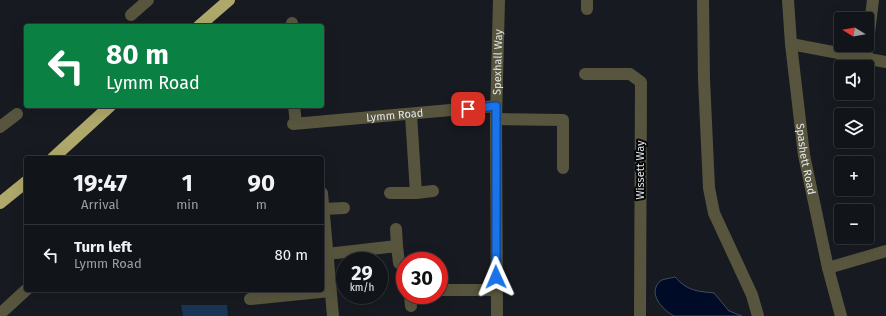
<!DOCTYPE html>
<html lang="en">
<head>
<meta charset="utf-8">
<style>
	body { margin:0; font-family:"Fira Sans",sans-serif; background:#1e2126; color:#f1f3f6; height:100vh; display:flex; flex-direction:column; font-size:15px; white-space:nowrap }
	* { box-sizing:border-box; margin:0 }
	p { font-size:13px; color:#9c9ea2 }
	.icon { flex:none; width:22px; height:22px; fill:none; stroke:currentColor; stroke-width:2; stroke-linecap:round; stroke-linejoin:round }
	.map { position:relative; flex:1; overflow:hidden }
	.sheet { position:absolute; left:24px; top:156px; width:300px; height:136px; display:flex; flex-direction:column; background:#111419; border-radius:4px; box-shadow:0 4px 16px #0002,0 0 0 1px #303338 }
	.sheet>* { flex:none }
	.guide { position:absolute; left:24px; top:24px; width:300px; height:84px; border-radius:4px; box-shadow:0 4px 16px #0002,0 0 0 1px #303338; background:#0b8043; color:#fff; overflow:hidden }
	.needle { width:26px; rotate:281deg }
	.buttons { position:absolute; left:834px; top:12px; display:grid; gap:8px }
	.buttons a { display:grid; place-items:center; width:40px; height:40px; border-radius:4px; background:#111419; box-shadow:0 4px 16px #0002,0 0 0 1px #303338; font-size:20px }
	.speed { position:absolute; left:336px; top:252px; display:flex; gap:8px; font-size:20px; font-weight:700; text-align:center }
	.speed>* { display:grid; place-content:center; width:52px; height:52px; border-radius:50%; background:#111419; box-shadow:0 4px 16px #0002,0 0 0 1px #303338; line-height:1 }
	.speed small { font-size:10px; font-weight:400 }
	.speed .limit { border:6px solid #d22; background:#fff; color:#111 }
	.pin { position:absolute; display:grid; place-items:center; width:34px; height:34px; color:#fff; margin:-17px; border-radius:8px; box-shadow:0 2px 6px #0006 }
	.me { position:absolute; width:44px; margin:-22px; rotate:359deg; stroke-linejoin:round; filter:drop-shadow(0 0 3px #0008) }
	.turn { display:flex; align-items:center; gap:14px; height:84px; padding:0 16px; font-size:18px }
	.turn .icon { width:52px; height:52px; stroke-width:2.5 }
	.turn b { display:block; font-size:28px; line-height:34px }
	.eta { display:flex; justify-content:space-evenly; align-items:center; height:68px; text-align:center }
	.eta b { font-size:24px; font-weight:700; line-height:28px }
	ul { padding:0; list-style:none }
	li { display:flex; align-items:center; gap:12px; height:60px; padding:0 16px; border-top:1px solid #303338 }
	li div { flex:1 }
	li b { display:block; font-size:15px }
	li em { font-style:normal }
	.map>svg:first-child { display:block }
</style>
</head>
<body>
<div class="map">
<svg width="886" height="316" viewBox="0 0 886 316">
	<rect width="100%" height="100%" fill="#171b21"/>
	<path fill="#1a3556" d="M181 305H227L228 316H183Z"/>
	<path fill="#000b27" stroke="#444d62" d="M675 277C688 291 696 291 714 293L729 311 742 316H674C663 310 647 294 660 281 663 279 671 278 675 277Z"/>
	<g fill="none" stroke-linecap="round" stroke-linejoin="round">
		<g stroke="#58553e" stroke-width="12">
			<path d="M587 0V9"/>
			<path d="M703 0 704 79 709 188 714 213 752 295 758 316"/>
			<path id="s1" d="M788 0 791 44 804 155 828 268 841 316"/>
			<path d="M131 15 148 0"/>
			<path d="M292 23V26"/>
			<path d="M791 44 886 62"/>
			<path d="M866 58 873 0"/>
			<path d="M585 74H630L641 82 640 316"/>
			<path d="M294 106 296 123"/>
			<path d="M496 119 563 120V168"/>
			<path id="s2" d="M293 124 496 106"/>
			<path d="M0 127 17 114"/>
			<path d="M322 193 333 316"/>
			<path d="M390 193H416L411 115"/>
			<path d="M416 193 433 191"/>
			<path d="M323 209 344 208"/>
			<path d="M397 246 399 263"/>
			<path d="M327 254 397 246 396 229"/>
			<path d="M828 268 886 251"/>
			<path d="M439 290H497"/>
			<path d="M410 295 411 306"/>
			<path d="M250 299 330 291"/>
			<path d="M0 314 26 290"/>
			<path id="s3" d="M497 316 496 119 499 0"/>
		</g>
		<path stroke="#afa86b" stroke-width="12" d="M199 26 229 0
			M53 158 110 106
			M0 203 26 182"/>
	</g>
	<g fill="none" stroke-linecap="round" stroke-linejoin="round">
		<defs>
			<path id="route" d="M468 109 496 106V277"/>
		</defs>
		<use href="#route" stroke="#114b97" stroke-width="10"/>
		<use href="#route" stroke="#1a73e8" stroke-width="7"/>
	</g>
	<g text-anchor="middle" stroke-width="4" stroke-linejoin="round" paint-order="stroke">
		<g font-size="11" fill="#e4e7eb" stroke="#050608">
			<text dy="4" stroke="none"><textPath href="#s3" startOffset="254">Spexhall Way</textPath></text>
			<text dy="4" stroke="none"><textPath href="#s2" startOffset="102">Lymm Road</textPath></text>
			<text dy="4" stroke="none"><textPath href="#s1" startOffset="160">Spashett Road</textPath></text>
			<text transform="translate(640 170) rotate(-90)" y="4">Wissett Way</text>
		</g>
	</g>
</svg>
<div class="buttons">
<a><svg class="needle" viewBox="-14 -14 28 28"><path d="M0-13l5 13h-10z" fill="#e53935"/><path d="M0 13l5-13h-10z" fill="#9c9ea2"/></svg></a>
<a><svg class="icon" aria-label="sound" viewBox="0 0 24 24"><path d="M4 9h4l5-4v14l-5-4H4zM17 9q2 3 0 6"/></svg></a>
<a><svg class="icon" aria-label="layers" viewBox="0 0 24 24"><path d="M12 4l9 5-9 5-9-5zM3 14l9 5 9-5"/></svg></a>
<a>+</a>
<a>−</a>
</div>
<div class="speed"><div>29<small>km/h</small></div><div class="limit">30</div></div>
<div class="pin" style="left:468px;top:109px;background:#d93025"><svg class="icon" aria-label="arrive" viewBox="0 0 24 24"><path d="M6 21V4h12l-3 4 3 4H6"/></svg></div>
<svg class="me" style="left:496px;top:277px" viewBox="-20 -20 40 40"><path d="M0-17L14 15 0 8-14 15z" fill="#1a73e8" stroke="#fff" stroke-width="4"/></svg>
<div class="guide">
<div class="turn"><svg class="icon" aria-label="left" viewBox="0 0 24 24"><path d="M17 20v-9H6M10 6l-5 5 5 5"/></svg><div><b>80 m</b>Lymm Road</div></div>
</div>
<section class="sheet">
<div class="eta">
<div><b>19:47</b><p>Arrival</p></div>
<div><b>1</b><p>min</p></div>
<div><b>90</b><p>m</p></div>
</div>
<ul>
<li><svg class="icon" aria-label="left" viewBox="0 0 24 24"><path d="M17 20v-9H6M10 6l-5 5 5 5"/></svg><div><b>Turn left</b><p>Lymm Road</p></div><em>80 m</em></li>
</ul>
</section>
</div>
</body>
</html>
